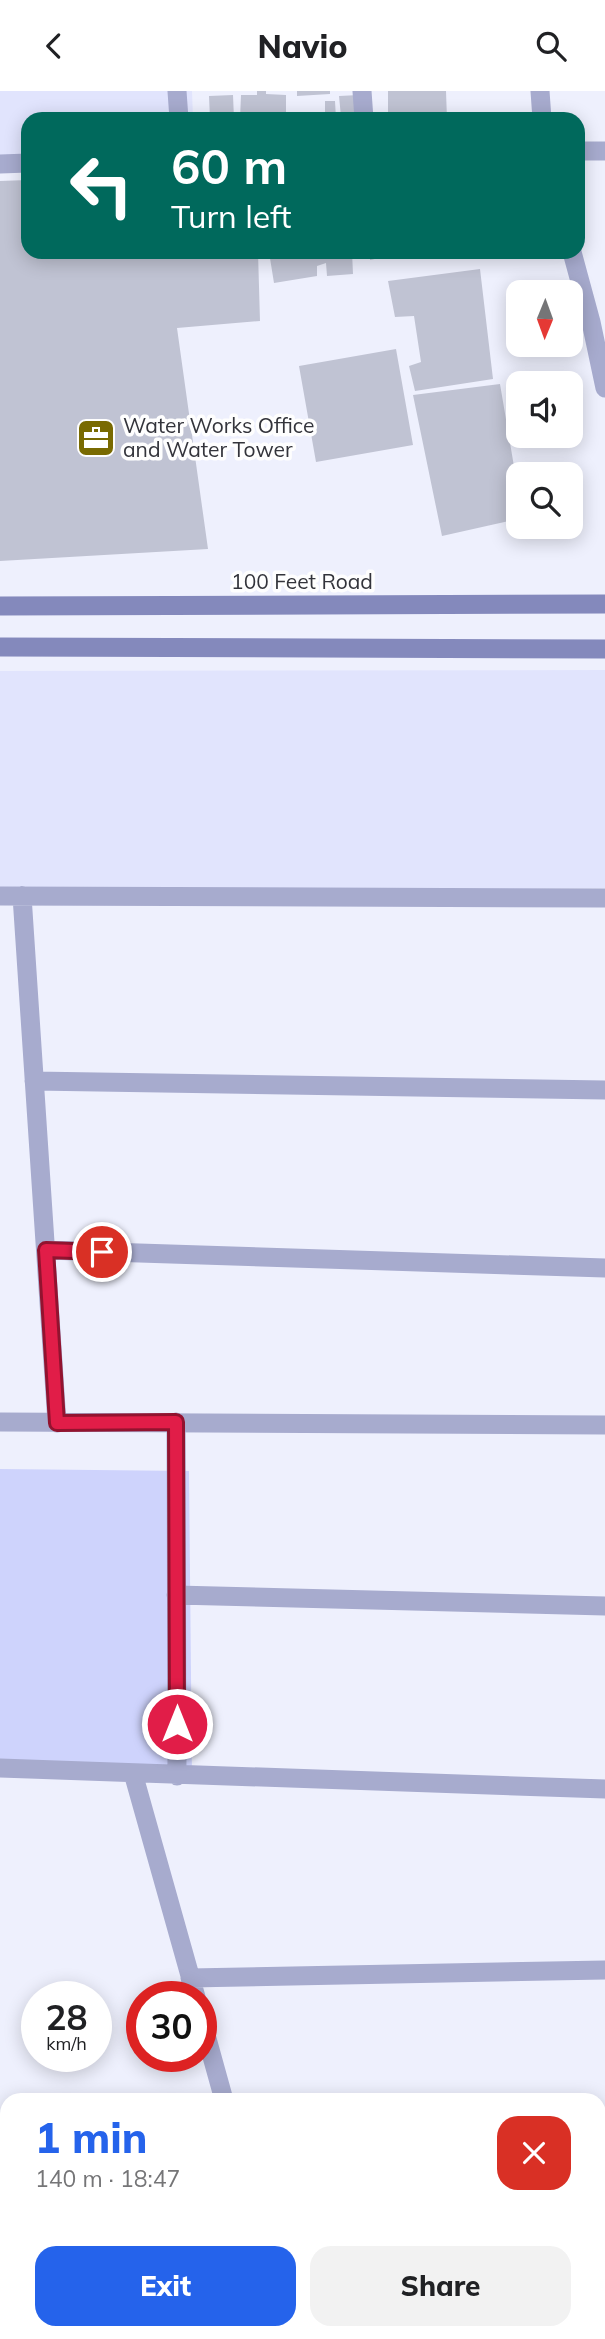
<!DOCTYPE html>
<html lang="en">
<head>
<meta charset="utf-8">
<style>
	body { margin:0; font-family:Mulish,sans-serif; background:#f2f2f2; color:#202124; height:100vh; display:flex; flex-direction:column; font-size:26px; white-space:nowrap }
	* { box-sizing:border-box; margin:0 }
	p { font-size:23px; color:#757577 }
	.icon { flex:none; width:38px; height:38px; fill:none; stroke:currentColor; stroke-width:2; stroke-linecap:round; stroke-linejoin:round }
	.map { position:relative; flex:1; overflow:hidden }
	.panel { position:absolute; left:0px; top:2002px; width:606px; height:247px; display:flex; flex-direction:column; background:#fff; border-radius:21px 21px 0 0; box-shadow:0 4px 18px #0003 }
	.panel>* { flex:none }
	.guide { position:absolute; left:21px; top:21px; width:564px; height:147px; border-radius:21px; box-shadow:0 4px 18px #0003; background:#00695c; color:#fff; overflow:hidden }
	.needle { width:46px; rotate:181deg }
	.controls { position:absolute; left:506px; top:189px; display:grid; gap:14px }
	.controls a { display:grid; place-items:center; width:77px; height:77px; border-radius:14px; background:#fff; box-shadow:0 4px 18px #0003; font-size:35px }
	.speed { position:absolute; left:21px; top:1890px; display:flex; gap:14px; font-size:35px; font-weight:700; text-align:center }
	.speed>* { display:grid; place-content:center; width:91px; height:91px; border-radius:50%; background:#fff; box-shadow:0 4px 18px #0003; line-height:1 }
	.speed small { font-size:18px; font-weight:400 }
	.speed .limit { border:10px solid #d22; background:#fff; color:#111 }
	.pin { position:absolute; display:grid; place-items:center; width:60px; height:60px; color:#fff; margin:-30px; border:4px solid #fff; border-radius:50%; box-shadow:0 2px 7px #0007 }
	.me { position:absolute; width:77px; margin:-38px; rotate:0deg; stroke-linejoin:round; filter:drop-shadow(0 0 5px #0008) }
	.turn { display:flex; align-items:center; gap:24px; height:147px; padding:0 35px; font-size:32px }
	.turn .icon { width:91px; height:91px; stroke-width:2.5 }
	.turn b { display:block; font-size:49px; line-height:60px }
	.round { display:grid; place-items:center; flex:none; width:74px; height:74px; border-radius:21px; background:#f2f2f2 }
	.summary { display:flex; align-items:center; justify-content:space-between; height:119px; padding:0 35px }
	h1 { font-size:42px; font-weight:800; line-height:52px; color:#2563eb }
	.primary-button { display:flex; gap:14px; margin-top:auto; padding:14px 35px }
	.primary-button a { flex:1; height:80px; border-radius:21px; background:#2563eb; color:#fff; font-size:28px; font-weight:800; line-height:80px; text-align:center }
	.primary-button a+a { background:#f2f2f2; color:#202124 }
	header { display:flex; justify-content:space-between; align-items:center; height:91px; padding:0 35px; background:#fff; font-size:32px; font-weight:800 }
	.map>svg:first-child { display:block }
</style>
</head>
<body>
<header><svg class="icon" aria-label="back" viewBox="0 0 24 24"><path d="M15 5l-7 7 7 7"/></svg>Navio<svg class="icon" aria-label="search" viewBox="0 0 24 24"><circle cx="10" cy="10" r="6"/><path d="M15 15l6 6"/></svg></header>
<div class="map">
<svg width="605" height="2248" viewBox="0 0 605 2248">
	<rect width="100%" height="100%" fill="#eef0fd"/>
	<path fill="#e1e4fd" d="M0 0H192L193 28H28V72L0 73Z
		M605 579V797L0 804V580Z"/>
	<path fill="#ced3fc" d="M0 1378 189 1380 192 1685 0 1676Z"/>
	<path fill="#c0c3d3" d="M257 0H266V3L286 4V27L240 28 241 4H257Z
		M297 0H330V3L297 5Z
		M388 0H446L447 28H388Z
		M233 4 234 28H210L209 5Z
		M359 4 360 28 341 26 339 5Z
		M325 10H335L336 28H325Z
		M28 89V161H258L260 230 177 237 208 458 0 470V90Z
		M269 161H352L353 183 327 185 326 172 317 175V185L274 192Z
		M371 161H403V162L370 169Z
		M480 178 493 288 415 300 409 275 421 271 414 225 395 226 388 190Z
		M396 258 413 354 316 371 299 275Z
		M500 293 518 399V428L442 445 413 304Z"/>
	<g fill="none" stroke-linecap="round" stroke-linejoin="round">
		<path stroke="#a7abce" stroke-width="19" d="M177 0 179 28
			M362 0 364 28
			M540 0 542 28
			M578 60H605
			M0 73 28 72
			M572 161 591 231 605 297
			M0 805 605 807
			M22 805 57 1332
			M34 990 605 999
			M46 1159 605 1177
			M0 1331 605 1334
			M176 1331 177 1685
			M176 1504 605 1515
			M0 1677 605 1698
			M133 1682 196 1906
			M190 1887 605 1879
			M201 1926 224 2009
			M598 2086H605
			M294 2242 296 2248"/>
		<path stroke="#8489bc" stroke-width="19" d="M0 515 605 513
			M0 556 605 558
			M0 2120 7 2144
			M35 2242 37 2248"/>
	</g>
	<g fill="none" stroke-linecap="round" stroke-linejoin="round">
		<defs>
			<path id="route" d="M102 1161 46 1159 57 1332 176 1331 177 1633"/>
		</defs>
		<use href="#route" stroke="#92132f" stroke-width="18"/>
		<use href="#route" stroke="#e11d48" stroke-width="12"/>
	</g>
	<defs>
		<symbol id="office-square" viewBox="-11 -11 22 22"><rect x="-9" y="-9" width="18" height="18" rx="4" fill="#796a01" stroke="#fefefe"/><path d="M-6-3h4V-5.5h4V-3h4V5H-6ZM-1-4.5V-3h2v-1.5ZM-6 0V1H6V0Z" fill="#fff"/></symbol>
	</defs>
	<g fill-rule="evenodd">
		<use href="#office-square" x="74" y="325" width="44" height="44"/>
	</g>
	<g text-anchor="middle" stroke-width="7" stroke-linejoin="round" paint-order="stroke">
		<g font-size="21" fill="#33343b" stroke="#fefefe" text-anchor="start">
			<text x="123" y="342">Water Works Office<tspan x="123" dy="24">and Water Tower</tspan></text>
		</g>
		<g font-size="21" fill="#33343b" stroke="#fefefe">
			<text x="302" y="498">100 Feet Road</text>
		</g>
	</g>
</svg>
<div class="controls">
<a><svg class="needle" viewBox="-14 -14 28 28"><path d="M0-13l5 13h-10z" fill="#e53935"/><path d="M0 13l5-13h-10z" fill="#757577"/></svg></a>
<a><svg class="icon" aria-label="sound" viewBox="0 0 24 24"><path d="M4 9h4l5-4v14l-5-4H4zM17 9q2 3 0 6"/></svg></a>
<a><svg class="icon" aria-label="search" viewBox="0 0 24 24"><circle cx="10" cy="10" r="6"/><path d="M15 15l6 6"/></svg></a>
</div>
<div class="speed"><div>28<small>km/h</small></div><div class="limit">30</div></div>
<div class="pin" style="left:102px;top:1161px;background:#d93025"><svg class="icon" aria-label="arrive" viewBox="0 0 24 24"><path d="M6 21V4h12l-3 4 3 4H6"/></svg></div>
<svg class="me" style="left:177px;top:1633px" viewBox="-20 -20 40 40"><circle r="17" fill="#e11d48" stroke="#fff" stroke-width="3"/><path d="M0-11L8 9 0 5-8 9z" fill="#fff"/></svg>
<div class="guide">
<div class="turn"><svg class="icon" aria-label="left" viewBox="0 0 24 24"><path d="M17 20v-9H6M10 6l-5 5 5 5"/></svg><div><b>60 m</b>Turn left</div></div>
</div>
<section class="panel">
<div class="summary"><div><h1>1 min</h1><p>140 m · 18:47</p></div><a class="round" style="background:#d93025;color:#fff"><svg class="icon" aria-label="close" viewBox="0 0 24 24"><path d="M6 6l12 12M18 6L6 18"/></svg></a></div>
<div class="primary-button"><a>Exit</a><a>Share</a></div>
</section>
</div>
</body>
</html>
